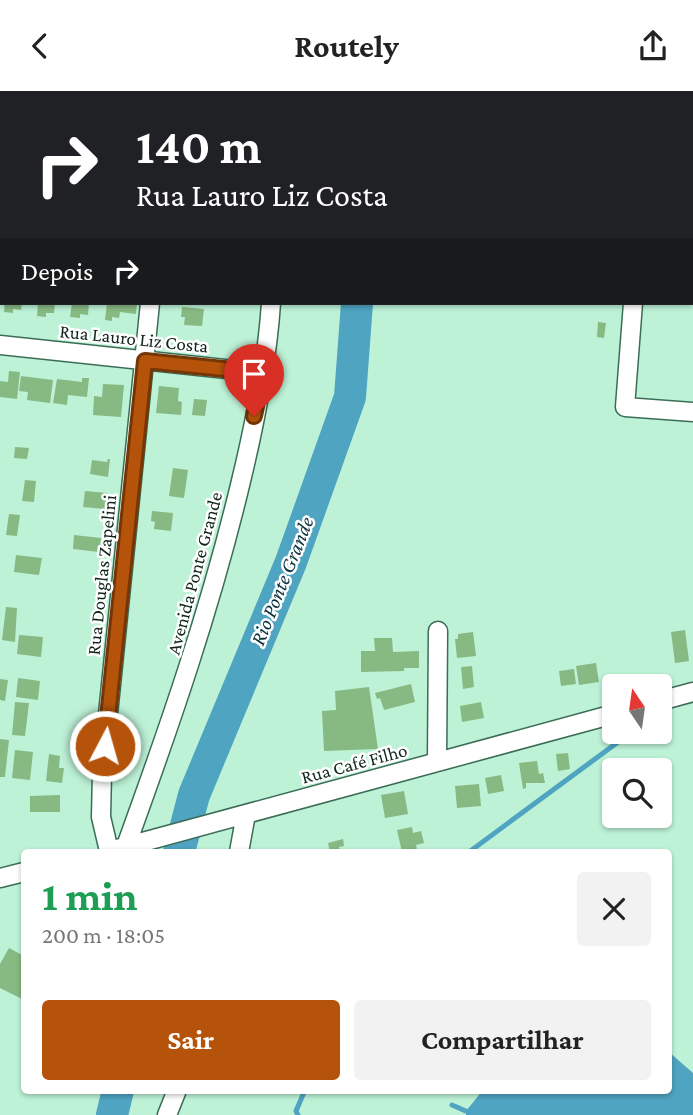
<!DOCTYPE html>
<html lang="pt">
<head>
<meta charset="utf-8">
<style>
	body { margin:0; font-family:"Crimson Pro",serif; background:#f2f2f2; color:#222; height:100vh; display:flex; flex-direction:column; font-size:26px; white-space:nowrap }
	* { box-sizing:border-box; margin:0 }
	p { font-size:23px; color:#767676 }
	.icon { flex:none; width:38px; height:38px; fill:none; stroke:currentColor; stroke-width:2; stroke-linecap:round; stroke-linejoin:round }
	.map { position:relative; flex:1; overflow:hidden }
	.drawer { position:absolute; left:21px; top:758px; width:651px; height:245px; display:flex; flex-direction:column; background:#fff; border-radius:7px; box-shadow:0 2px 5px #0004 }
	.drawer>* { flex:none }
	.banner { position:absolute; left:0px; top:0px; width:693px; height:214px; box-shadow:0 2px 5px #0004; background:#202124; color:#fff; overflow:hidden }
	.needle { width:46px; rotate:347deg }
	.fabs { position:absolute; left:602px; top:583px; display:grid; gap:14px }
	.fabs a { display:grid; place-items:center; width:70px; height:70px; border-radius:7px; background:#fff; box-shadow:0 2px 5px #0004; font-size:35px }
	.pin { position:absolute; display:grid; place-items:center; width:60px; height:60px; color:#fff; margin:-72px -30px; border-radius:50% 50% 50% 0; rotate:-45deg; box-shadow:0 0 7px #0007 }
	.pin .icon { rotate:45deg }
	.me { position:absolute; width:77px; margin:-38px; rotate:6deg; stroke-linejoin:round; filter:drop-shadow(0 0 5px #0008) }
	.turn { display:flex; align-items:center; gap:24px; height:147px; padding:0 21px; font-size:32px }
	.turn .icon { width:91px; height:91px; stroke-width:2.5 }
	.turn b { display:block; font-size:49px; line-height:60px }
	.then { display:flex; align-items:center; height:66px; padding:0 21px; background:#0003; gap:14px; font-size:26px }
	.round { display:grid; place-items:center; flex:none; width:74px; height:74px; border-radius:7px; background:#f2f2f2 }
	.headline { display:flex; align-items:center; justify-content:space-between; height:119px; padding:0 21px }
	h1 { font-size:42px; font-weight:700; line-height:52px; color:#1e9e55 }
	.action { display:flex; gap:14px; margin-top:auto; padding:14px 21px }
	.action a { flex:1; height:80px; border-radius:7px; background:#b45309; color:#fff; font-size:28px; font-weight:700; line-height:80px; text-align:center }
	.action a+a { background:#f2f2f2; color:#222 }
	header { display:flex; justify-content:space-between; align-items:center; height:91px; padding:0 21px; background:#fff; font-size:32px; font-weight:700 }
	.map>svg:first-child { display:block }
</style>
</head>
<body>
<header><svg class="icon" aria-label="back" viewBox="0 0 24 24"><path d="M15 5l-7 7 7 7"/></svg>Routely<svg class="icon" aria-label="share" viewBox="0 0 24 24"><path d="M12 15V3M7 8l5-5 5 5M5 13v7h14v-7"/></svg></header>
<div class="map">
<svg width="693" height="1024" viewBox="0 0 693 1024">
	<rect width="100%" height="100%" fill="#bdf2d7"/>
	<path fill="#4ea4c1" d="M669 961 693 982V1024H466V1020L483 999H668Z"/>
	<g fill="none" stroke-linecap="round" stroke-linejoin="round">
		<path stroke="#4ea4c1" stroke-width="5" d="M469 761 633 640
			M452 1014 475 1024
			M298 1024 296 1020 305 999"/>
		<path stroke="#4ea4c1" stroke-width="32" d="M352 0V2
			M179 761 194 704 291 471 350 306 357 212
			M112 1024 118 999"/>
	</g>
	<path fill="#87b983" d="M5 212H22L21 219 13 218V222L4 221Z
		M38 212H55L54 222H46V226L37 225Z
		M72 212H89L88 224 80 223V227L70 226Z
		M107 212H137L136 223 120 221 119 227 112 226V230L105 229Z
		M182 216 204 218 202 235 184 234 185 226H181Z
		M598 231 606 232 604 247 597 246Z
		M9 280 20 281 17 308 0 306V290L8 291Z
		M21 285 53 289 50 312 27 309 28 301 19 300Z
		M82 287H89L87 306 68 304 67 314 53 312 57 288 82 291Z
		M103 293 124 294 121 326 93 324 94 305 102 306Z
		M159 295 179 297 178 310 182 311 181 324 156 322Z
		M194 308 207 309 205 325 192 324Z
		M15 356 29 357 27 368 14 367Z
		M108 368H110L108 386 90 383 92 369 107 371Z
		M173 377 188 379 184 407 169 405Z
		M25 389 36 390 34 411 22 410Z
		M85 400 107 402 105 418 83 416Z
		M152 420 173 422 171 440 154 438 155 431 151 430Z
		M9 423 20 424 17 445 6 444Z
		M74 444 101 447 99 461 73 458Z
		M16 464 42 467 39 484 14 481Z
		M6 516 17 517 15 551 2 549Z
		M685 539 689 570 675 572 671 541Z
		M473 541 476 565 457 567 455 548H458V543Z
		M19 544 43 546 41 566 17 563Z
		M374 547H392L393 561 419 560V577H404V580L361 581V560H375Z
		M596 572 599 591 579 594 576 575Z
		M472 575 474 596 463 598 461 576Z
		M574 578 576 593 561 595 559 580Z
		M18 587 40 590 38 609 16 606Z
		M0 588 8 589 5 610 0 609Z
		M411 593 415 611 384 619 380 607 377 608 375 602Z
		M369 596 378 658 324 660 322 620 336 619 335 600Z
		M15 611 29 612 25 645 12 644Z
		M481 611 484 627 462 631 460 615Z
		M0 648 9 649 5 686H0Z
		M15 659 33 661 30 689 12 687Z
		M568 662 570 678 558 680 556 663Z
		M49 663 60 665 59 677H64L62 692 46 690Z
		M537 670 539 683 543 682 545 692H526V697L523 698 519 672Z
		M501 684 504 700 488 703 485 687Z
		M479 693 481 715 457 717 455 695Z
		M404 700 408 723 385 727 381 704Z
		M60 704V721H30V705Z
		M412 736 413 742 421 740 424 752 416 754 417 759 402 761 397 739Z
		M343 748 344 755 339 756 340 761H330L328 752Z
		M9 857 24 865V909L0 897V873Z"/>
	<g fill="none" stroke-linecap="round" stroke-linejoin="round">
		<defs>
			<path id="minor" d="M271 0V2
				M687 0H693
				M172 2V0
				M649 2V0
				M633 212 625 316 693 321
				M0 254 263 282
				M660 610 693 601
				M437 671 438 540
				M126 755C170 634 211 516 241 390 255 332 267 272 271 212
				M117 758 614 623
				M109 760 101 726 102 682 150 212
				M239 761 246 723
				M0 787 24 781
				M167 1024 177 999"/>
		</defs>
		<use href="#minor" stroke="#3b6d56" stroke-width="21"/>
		<use href="#minor" stroke="#fff" stroke-width="18"/>
	</g>
	<g fill="none" stroke-linecap="round" stroke-linejoin="round">
		<defs>
			<path id="route" d="M105 655 145 270 263 282 254 325"/>
		</defs>
		<use href="#route" stroke="#753606" stroke-width="18"/>
		<use href="#route" stroke="#b45309" stroke-width="12"/>
	</g>
	<g text-anchor="middle" stroke-width="5" stroke-linejoin="round" paint-order="stroke">
		<g font-size="19" fill="#10251c" stroke="#fff">
			<text transform="translate(134 247) rotate(6)" y="7">Rua Lauro Liz Costa</text>
			<text transform="translate(194 482) rotate(-75)" y="7">Avenida Ponte Grande</text>
			<text transform="translate(101 484) rotate(-84)" y="7">Rua Douglas Zapelini</text>
			<text transform="translate(354 672) rotate(-15)" y="7">Rua Café Filho</text>
		</g>
		<g font-size="21" font-style="italic" fill="#09323f" stroke="#fff">
			<text transform="translate(282 490) rotate(-68)" y="7">Rio Ponte Grande</text>
		</g>
	</g>
</svg>
<div class="fabs">
<a><svg class="needle" viewBox="-14 -14 28 28"><path d="M0-13l5 13h-10z" fill="#e53935"/><path d="M0 13l5-13h-10z" fill="#767676"/></svg></a>
<a><svg class="icon" aria-label="search" viewBox="0 0 24 24"><circle cx="10" cy="10" r="6"/><path d="M15 15l6 6"/></svg></a>
</div>
<div class="pin" style="left:254px;top:325px;background:#d93025"><svg class="icon" aria-label="arrive" viewBox="0 0 24 24"><path d="M6 21V4h12l-3 4 3 4H6"/></svg></div>
<svg class="me" style="left:105px;top:655px" viewBox="-20 -20 40 40"><circle r="17" fill="#b45309" stroke="#fff" stroke-width="3"/><path d="M0-11L8 9 0 5-8 9z" fill="#fff"/></svg>
<div class="banner">
<div class="turn"><svg class="icon" aria-label="right" viewBox="0 0 24 24"><path d="M7 20v-9h11M14 6l5 5-5 5"/></svg><div><b>140 m</b>Rua Lauro Liz Costa</div></div>
<div class="then">Depois<svg class="icon" aria-label="right" viewBox="0 0 24 24"><path d="M7 20v-9h11M14 6l5 5-5 5"/></svg></div>
</div>
<section class="drawer">
<div class="headline"><div><h1>1 min</h1><p>200 m · 18:05</p></div><a class="round"><svg class="icon" aria-label="close" viewBox="0 0 24 24"><path d="M6 6l12 12M18 6L6 18"/></svg></a></div>
<div class="action"><a>Sair</a><a>Compartilhar</a></div>
</section>
</div>
</body>
</html>
